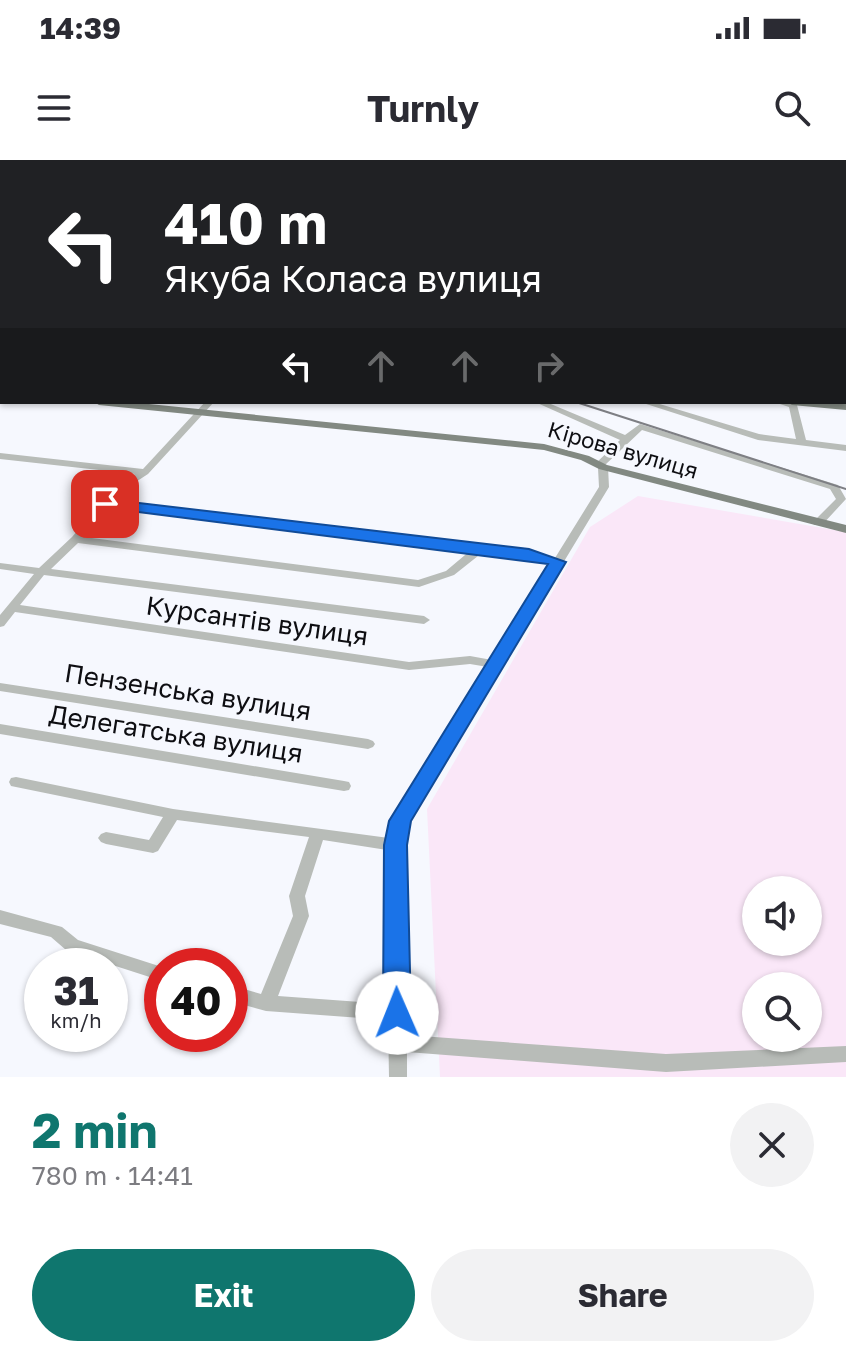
<!DOCTYPE html>
<html lang="en">
<head>
<meta charset="utf-8">
<style>
	body { margin:0; font-family:"Golos Text",sans-serif; background:#f2f2f3; color:#2b2b33; height:100vh; display:flex; flex-direction:column; font-size:30px; white-space:nowrap }
	* { box-sizing:border-box; margin:0 }
	p { font-size:26px; color:#7c7c81 }
	.icon { flex:none; width:44px; height:44px; fill:none; stroke:currentColor; stroke-width:2; stroke-linecap:round; stroke-linejoin:round }
	.map { position:relative; height:917px; overflow:hidden }
	.panel { display:flex; flex-direction:column; background:#fff; flex:1 }
	.panel>* { flex:none }
	.banner { position:absolute; left:0px; top:0px; width:846px; height:244px; box-shadow:0 2px 6px #0004; background:#202124; color:#fff; overflow:hidden }
	.tools { position:absolute; left:742px; top:716px; display:grid; gap:16px }
	.tools a { display:grid; place-items:center; width:80px; height:80px; border-radius:50%; background:#fff; box-shadow:0 2px 6px #0004; font-size:40px }
	.speed { position:absolute; left:24px; top:788px; display:flex; gap:16px; font-size:40px; font-weight:700; text-align:center }
	.speed>* { display:grid; place-content:center; width:104px; height:104px; border-radius:50%; background:#fff; box-shadow:0 2px 6px #0004; line-height:1 }
	.speed small { font-size:20px; font-weight:400 }
	.speed .limit { border:12px solid #d22; background:#fff; color:#111 }
	.pin { position:absolute; display:grid; place-items:center; width:68px; height:68px; color:#fff; margin:-34px; border-radius:16px; box-shadow:0 4px 12px #0006 }
	.me { position:absolute; width:88px; margin:-44px; rotate:359deg; stroke-linejoin:round; filter:drop-shadow(0 0 6px #0008) }
	.turn { display:flex; align-items:center; gap:28px; height:168px; padding:0 32px; font-size:36px }
	.turn .icon { width:104px; height:104px; stroke-width:2.5 }
	.turn b { display:block; font-size:56px; line-height:68px }
	.lanes { display:flex; align-items:center; height:76px; padding:0 32px; background:#0003; justify-content:center; gap:40px; direction:ltr }
	.lanes .off { opacity:.35 }
	.round { display:grid; place-items:center; flex:none; width:84px; height:84px; border-radius:42px; background:#f2f2f3 }
	.summary { display:flex; align-items:center; justify-content:space-between; height:136px; padding:0 32px }
	h1 { font-size:48px; font-weight:700; line-height:60px; color:#0f766e }
	.action { display:flex; gap:16px; margin-top:auto; padding:16px 32px }
	.action a { flex:1; height:92px; border-radius:48px; background:#0f766e; color:#fff; font-size:32px; font-weight:700; line-height:92px; text-align:center }
	.action a+a { background:#f2f2f3; color:#2b2b33 }
	.status { display:flex; justify-content:space-between; align-items:center; height:56px; padding:0 40px; background:#fff; direction:ltr }
	.status svg { height:22px; fill:currentColor }
	header { display:flex; justify-content:space-between; align-items:center; height:104px; padding:0 32px; background:#fff; font-size:36px; font-weight:700 }
	.map>svg:first-child { display:block }
</style>
</head>
<body>
<div class="status"><b>14:39</b><svg viewBox="0 0 49 12"><path d="M0 12V9h3v3zM5 12V6h3v6zM10 12V3h3v9zM15 12V0h3v12zM26 1h20v11H26zM47 4h2v5h-2z"/></svg></div>
<header><svg class="icon" aria-label="menu" viewBox="0 0 24 24"><path d="M4 6h16M4 12h16M4 18h16"/></svg>Turnly<svg class="icon" aria-label="search" viewBox="0 0 24 24"><circle cx="10" cy="10" r="6"/><path d="M15 15l6 6"/></svg></header>
<div class="map">
<svg width="846" height="917" viewBox="0 0 846 917">
	<rect width="100%" height="100%" fill="#f6f8fe"/>
	<path fill="#fae7f8" fill-rule="evenodd" d="M638 336 846 372V917H440L427 649 590 367ZM756 730H808V782H756ZM756 826H808V878H756Z"/>
	<g fill="none" stroke-linecap="round" stroke-linejoin="round">
		<path fill="#b8bcb8" fill-rule="evenodd" d="M45 0H51L43 2Z
			M683 0H689V2H683Z
			M826 0H832V2H826Z
			M0 12H2V16H0Z
			M2 42V46L0 47V43Z
			M844 44H846V48H844Z
			M844 87H846V91H844Z
			M844 107H846V114H844Z
			M844 140H846V144H844Z
			M0 183H2V187H0Z
			M205 242H214L148 314 125 329 114 342 529 391 555 398 599 327 598 308 594 305 620 280 535 242H546L625 275 640 264 838 325 846 339 822 365H814L813 363 814 361 836 339 830 329 642 270 605 305 608 307 609 327 407 661 403 685 407 875 666 894 846 886V902L666 912 407 892V917H389L388 860 266 851 230 841V825L261 834 293 756 289 736 309 677 177 660 158 691 153 693 106 684 101 682 98 678 101 674 106 672 149 680 163 657 11 626 9 622 11 618 16 617 173 649 389 678 395 657 488 507 470 504 409 510 15 452 4 466 0 467V455L34 414 0 409V403L39 408 72 377 117 325 135 314 0 299V293L143 309ZM109 348 471 390 446 411 418 420 84 377ZM78 383 419 427 454 415 483 392 528 397 552 404 492 500 470 496 409 502 20 445 44 415 424 464 430 460 424 456 51 409ZM323 680 387 690 388 844 278 836 309 756 305 736Z
			M640 242H653L759 274 796 279 789 247 774 242H791L797 245 806 280 846 285V291L758 280Z
			M0 523 368 579 373 581 375 584 373 587 368 589 0 531Z
			M0 564 344 621 349 622 351 626 349 630 344 631 0 574Z
			M0 750 62 767 78 780 162 807V821L66 790 51 777 0 764Z"/>
		<path fill="#828982" fill-rule="evenodd" d="M757 0H763L756 2Z
			M0 229H2V236H0Z
			M94 242H129L544 284 589 296 607 305 846 365V373L599 309 581 300 544 290 99 245Z
			M787 242 846 244V250L792 245Z"/>
		<path stroke="#7e7f84" stroke-width="2" d="M145 2 161 0
			M581 2 593 0
			M609 2 615 0
			M636 2 639 0
			M576 242 846 329"/>
	</g>
	<path fill="#1a73e8" stroke="#114b97" stroke-width="2" d="M105 339 529 389 566 402 411 661 407 685 411 853 407 861 397 865 387 861 383 853 384 685 389 661 548 404 99 347 97 344Z"/>
	<g text-anchor="middle" stroke-width="6" stroke-linejoin="round" paint-order="stroke">
		<g font-size="22" fill="#0e0e12" stroke="#f6f8fe">
			<text transform="translate(623 290) rotate(16)" y="8">Кірова вулиця</text>
		</g>
		<g font-size="26" fill="#0e0e12" stroke="#f6f8fe">
			<text transform="translate(257 461) rotate(8)" y="9">Курсантів вулиця</text>
			<text transform="translate(188 532) rotate(9)" y="9">Пензенська вулиця</text>
			<text transform="translate(176 574) rotate(9)" y="9">Делегатська вулиця</text>
		</g>
	</g>
</svg>
<div class="tools">
<a><svg class="icon" aria-label="sound" viewBox="0 0 24 24"><path d="M4 9h4l5-4v14l-5-4H4zM17 9q2 3 0 6"/></svg></a>
<a><svg class="icon" aria-label="search" viewBox="0 0 24 24"><circle cx="10" cy="10" r="6"/><path d="M15 15l6 6"/></svg></a>
</div>
<div class="speed"><div>31<small>km/h</small></div><div class="limit">40</div></div>
<div class="pin" style="left:105px;top:344px;background:#d93025"><svg class="icon" aria-label="arrive" viewBox="0 0 24 24"><path d="M6 21V4h12l-3 4 3 4H6"/></svg></div>
<svg class="me" style="left:397px;top:853px" viewBox="-20 -20 40 40"><circle r="19" fill="#fff"/><path d="M0-13L10 11 0 6-10 11z" fill="#1a73e8"/></svg>
<div class="banner">
<div class="turn"><svg class="icon" aria-label="left" viewBox="0 0 24 24"><path d="M17 20v-9H6M10 6l-5 5 5 5"/></svg><div><b>410 m</b>Якуба Коласа вулиця</div></div>
<div class="lanes"><svg class="icon" aria-label="left" viewBox="0 0 24 24"><path d="M17 20v-9H6M10 6l-5 5 5 5"/></svg><svg class="icon off" aria-label="ahead" viewBox="0 0 24 24"><path d="M12 20V5M6 11l6-6 6 6"/></svg><svg class="icon off" aria-label="ahead" viewBox="0 0 24 24"><path d="M12 20V5M6 11l6-6 6 6"/></svg><svg class="icon off" aria-label="right" viewBox="0 0 24 24"><path d="M7 20v-9h11M14 6l5 5-5 5"/></svg></div>
</div>
</div>
<section class="panel">
<div class="summary"><div><h1>2 min</h1><p>780 m · 14:41</p></div><a class="round"><svg class="icon" aria-label="close" viewBox="0 0 24 24"><path d="M6 6l12 12M18 6L6 18"/></svg></a></div>
<div class="action"><a>Exit</a><a>Share</a></div>
</section>
</body>
</html>
